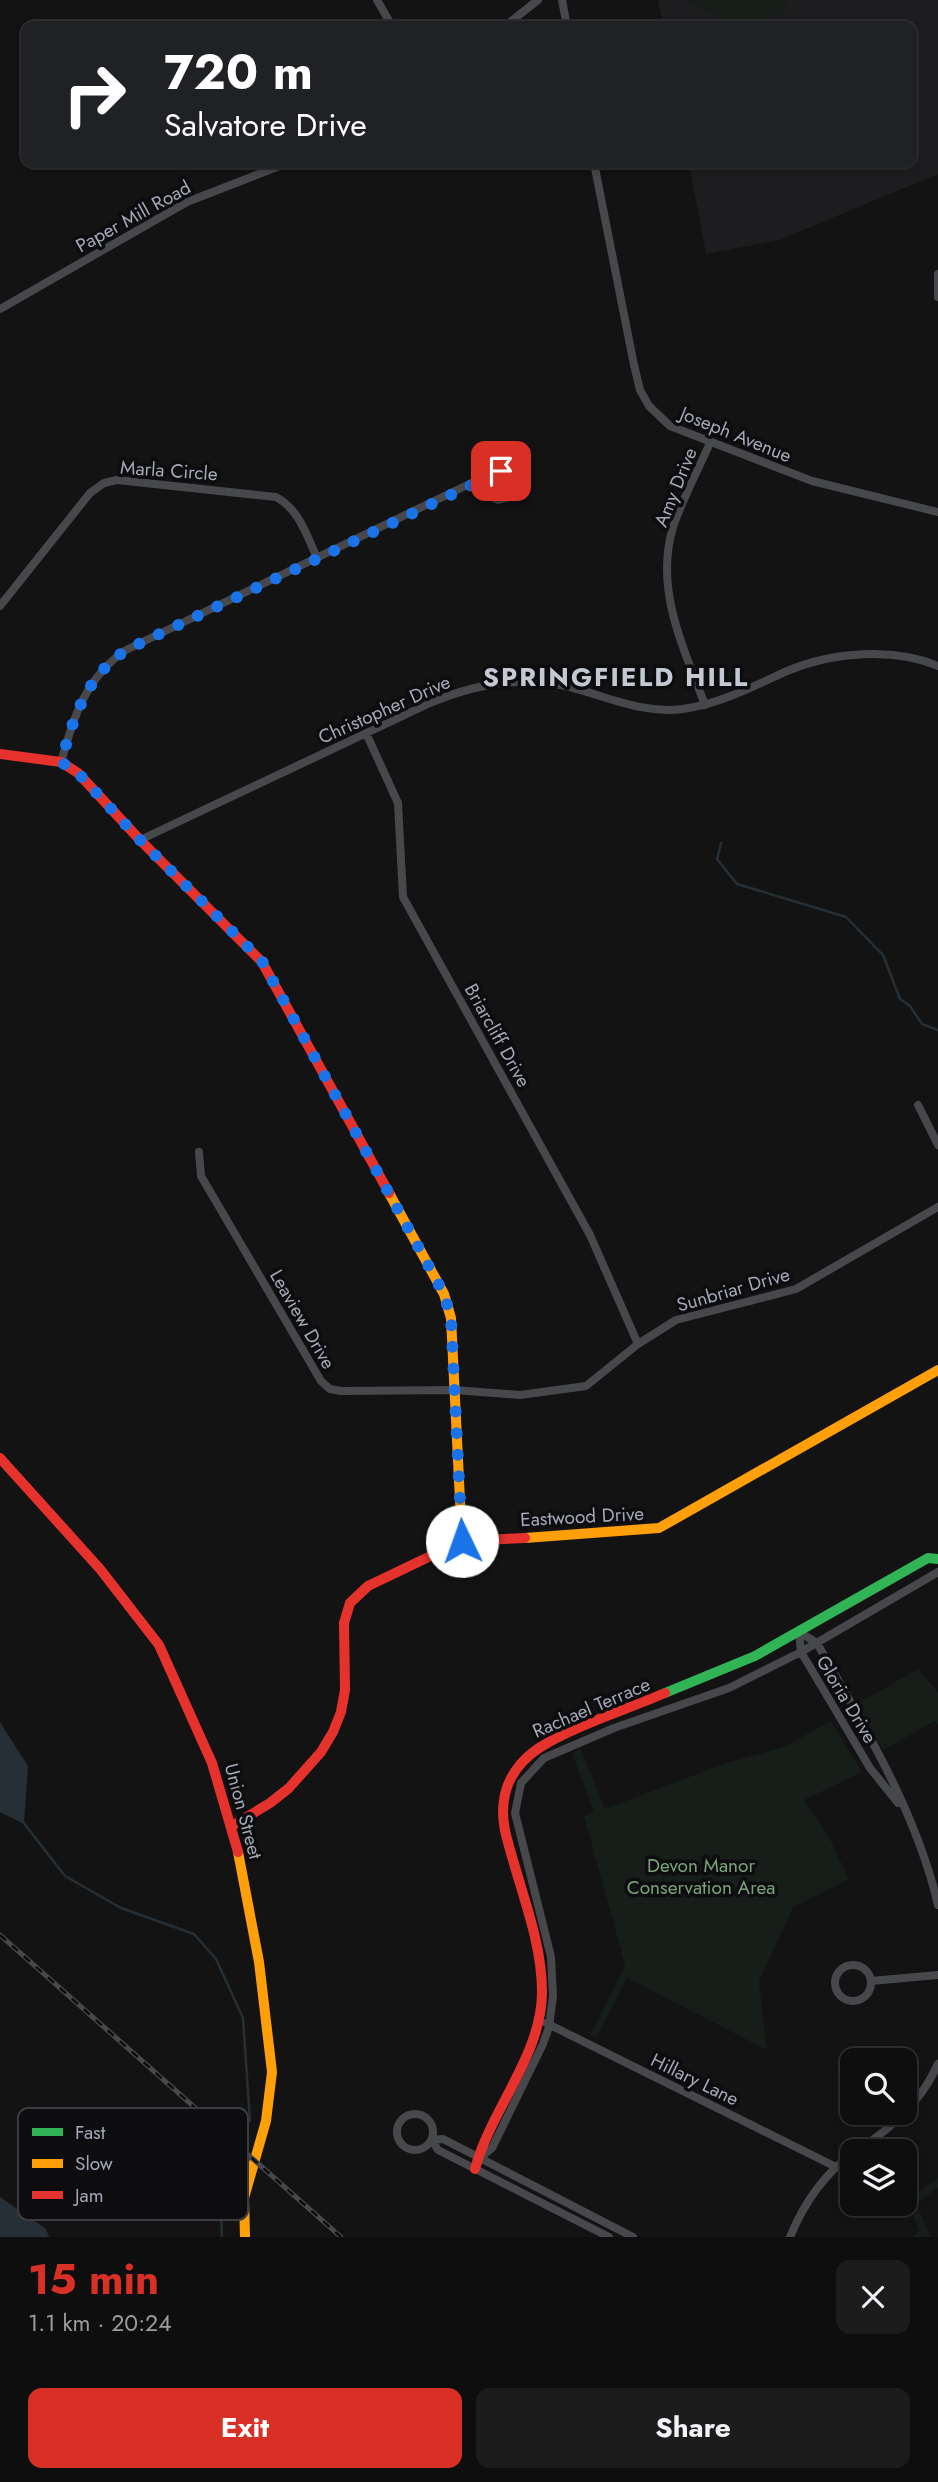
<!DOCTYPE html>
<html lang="en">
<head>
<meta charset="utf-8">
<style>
	body { margin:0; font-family:Jost,sans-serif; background:#1c1c1c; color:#f1f3f6; height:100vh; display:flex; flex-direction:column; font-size:26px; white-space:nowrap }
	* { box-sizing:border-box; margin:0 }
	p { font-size:23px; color:#9b9c9e }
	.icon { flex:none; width:38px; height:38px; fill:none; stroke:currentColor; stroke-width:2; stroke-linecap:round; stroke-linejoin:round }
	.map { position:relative; height:2237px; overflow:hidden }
	.side { display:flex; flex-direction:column; background:#0e0e0e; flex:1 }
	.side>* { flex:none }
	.hud { position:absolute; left:21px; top:21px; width:896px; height:147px; border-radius:14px; box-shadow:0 4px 10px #0003,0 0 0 2px #2e2e2e; background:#202124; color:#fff; overflow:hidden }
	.buttons { position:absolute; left:840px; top:2048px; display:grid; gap:14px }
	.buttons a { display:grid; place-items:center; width:77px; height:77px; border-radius:14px; background:#0e0e0e; box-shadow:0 4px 10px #0003,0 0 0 2px #2e2e2e; font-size:35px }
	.pin { position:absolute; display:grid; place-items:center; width:60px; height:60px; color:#fff; margin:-30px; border-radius:14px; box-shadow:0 4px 10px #0006 }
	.me { position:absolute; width:77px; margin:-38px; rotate:357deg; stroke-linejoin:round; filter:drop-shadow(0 0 5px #0008) }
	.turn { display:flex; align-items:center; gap:24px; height:147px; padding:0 28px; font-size:32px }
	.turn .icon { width:91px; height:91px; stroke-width:2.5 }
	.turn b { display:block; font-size:49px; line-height:60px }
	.round { display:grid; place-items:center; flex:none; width:74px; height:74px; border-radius:14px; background:#1c1c1c }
	.summary { display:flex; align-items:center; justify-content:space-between; height:119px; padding:0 28px }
	h1 { font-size:42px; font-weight:700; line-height:52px; color:#d93025 }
	.action { display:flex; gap:14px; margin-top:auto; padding:14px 28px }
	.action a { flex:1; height:80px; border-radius:14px; background:#d93025; color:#fff; font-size:28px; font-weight:700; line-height:80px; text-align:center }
	.action a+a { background:#1c1c1c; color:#f1f3f6 }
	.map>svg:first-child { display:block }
</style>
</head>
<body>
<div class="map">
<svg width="938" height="2237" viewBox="0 0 938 2237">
	<rect width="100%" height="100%" fill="#131313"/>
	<path fill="#1d1d20" d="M658 0H938V174L779 240 706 254 689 163H912V26H663Z"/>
	<path fill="#171d18" d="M688 0H784L790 11C743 27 733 28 689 3Z
		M918 1669 938 1692V1725L935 1721 883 1750 857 1704Z
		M831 1721 862 1772 804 1800 829 1837 849 1879 793 1907 759 1982 767 2050 627 1978 596 2038 590 2035 625 1965 584 1816 594 1812 572 1753 581 1749 605 1809 726 1763 784 1747Z
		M938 2178V2188L916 2203 931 2237H913L919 2230 907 2200Z"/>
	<path fill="#262f35" d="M0 1722 28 1766 24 1824 0 1812Z
		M0 2197 46 2229 49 2237H0Z"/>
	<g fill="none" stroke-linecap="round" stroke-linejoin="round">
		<path stroke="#262f35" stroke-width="2.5" d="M721 843 717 859 737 884 846 917 883 955 900 999 910 1006 922 1024 938 1030
			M23 1822 65 1876 121 1908 194 1934 216 1959 243 2018 250 2121
			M222 2237 221 2213 225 2208"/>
		<path stroke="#47484c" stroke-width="8" d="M377 0 392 26
			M562 0 567 26
			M505 26 538 0
			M594 163 634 365 640 390 649 406 670 426 812 481 938 512
			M938 274V297
			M0 309 187 202 287 163
			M0 606 90 493 104 483 117 480 276 497C299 509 307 536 317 558
			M705 705C684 648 654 590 673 527 683 498 698 470 710 443
			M366 733 398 803 403 897 590 1235 638 1344
			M61 762C74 717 85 678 126 650L488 475 507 472 515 483 510 497 498 500 470 485
			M140 840 430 703C475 684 521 675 570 687 608 697 642 714 683 709 720 704 754 686 787 671 832 652 893 647 938 666
			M918 1105 938 1145
			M199 1152 201 1176 321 1381 330 1389 341 1391 454 1390 520 1395 586 1386 638 1344 676 1320 796 1289 938 1207
			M799 1632 817 1643C864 1726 916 1811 938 1905
			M799 1632 801 1652 870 1768 898 1803
			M835 1983a18 18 0 1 1 36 0a18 18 0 1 1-36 0Z
			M871 1981 938 1975
			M546 2023 836 2167
			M397 2132a18 18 0 1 1 36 0a18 18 0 1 1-36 0Z
			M857 2151C892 2127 920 2104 938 2064
			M480 2158 492 2148 543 2044 549 2027 553 1996 551 1957 515 1813 521 1783 544 1758 614 1728 729 1688 801 1652 938 1572
			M609 2237 438 2150 432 2140 443 2139 633 2237
			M790 2237C804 2203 823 2175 852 2154"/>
		<path stroke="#30b455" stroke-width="10" d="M665 1693 755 1656 928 1558 938 1559"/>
		<path stroke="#ff9f0a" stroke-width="10" d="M389 1193 444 1294 451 1318 462 1541
			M525 1538 659 1528 938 1370
			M238 1852 259 1962 272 2072 266 2121 244 2198 245 2237"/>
		<path stroke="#e5322d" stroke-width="10" d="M0 754 61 762 78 773 140 840 262 962 389 1193
			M0 1458 100 1569 159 1645 212 1763 238 1852
			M232 1826 270 1803 289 1788 321 1752 333 1732 341 1712 345 1690 344 1623 350 1603 368 1586 462 1541 525 1538
			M475 2169C491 2109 542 2055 542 1992 542 1949 527 1908 515 1867 509 1845 500 1823 504 1800 507 1778 521 1760 539 1748 571 1727 628 1709 665 1693"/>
		<defs>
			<path id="rail" d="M0 1935 341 2237"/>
		</defs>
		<use href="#rail" stroke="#47484b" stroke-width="5"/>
		<use href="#rail" stroke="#0d0d0f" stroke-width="2.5" stroke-dasharray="8" stroke-linecap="butt"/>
	</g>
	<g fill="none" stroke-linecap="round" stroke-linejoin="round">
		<path stroke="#1a73e8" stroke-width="12" stroke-dasharray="0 21.6" d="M462 1541 451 1318 444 1294 262 961 140 840 78 773 61 762C74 717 85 678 126 650L501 471"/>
	</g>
	<g text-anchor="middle" stroke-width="7" stroke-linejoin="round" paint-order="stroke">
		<g font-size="19" fill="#a3a9b5" stroke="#0d0d0f">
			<text transform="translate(133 216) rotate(-29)" y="7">Paper Mill Road</text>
			<text transform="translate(736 434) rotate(22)" y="7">Joseph Avenue</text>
			<text transform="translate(169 470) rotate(4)" y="7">Marla Circle</text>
			<text transform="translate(675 487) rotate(-68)" y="7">Amy Drive</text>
			<text transform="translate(384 709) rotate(-24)" y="7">Christopher Drive</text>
			<text transform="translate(498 1035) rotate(61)" y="7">Briarcliff Drive</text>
			<text transform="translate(733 1289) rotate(-16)" y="7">Sunbriar Drive</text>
			<text transform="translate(303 1319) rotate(60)" y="7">Leaview Drive</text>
			<text transform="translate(582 1516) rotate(-3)" y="7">Eastwood Drive</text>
			<text transform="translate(847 1699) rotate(59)" y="7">Gloria Drive</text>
			<text transform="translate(591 1707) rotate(-23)" y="7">Rachael Terrace</text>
			<text transform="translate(244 1811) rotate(75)" y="7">Union Street</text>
			<text transform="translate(695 2079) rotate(26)" y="7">Hillary Lane</text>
		</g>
		<g font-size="19" fill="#79a27a" stroke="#0d0d0f">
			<text x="701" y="1872">Devon Manor<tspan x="701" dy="22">Conservation Area</tspan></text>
		</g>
		<g font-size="26" font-weight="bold" letter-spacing="2" fill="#c4c8d1" stroke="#0d0d0f">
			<text x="616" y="686">SPRINGFIELD HILL</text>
		</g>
	</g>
	<rect x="18" y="2108" width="230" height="112" rx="10" fill="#0d0d0f" stroke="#3a3c41" stroke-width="2"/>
	<rect x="32" y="2128" width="31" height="8" fill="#30b455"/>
	<rect x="32" y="2159" width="31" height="9" fill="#ff9f0a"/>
	<rect x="32" y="2191" width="31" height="8" fill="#e5322d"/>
	<g font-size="19" fill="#a3a9b5">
		<text x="75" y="2139">Fast</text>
		<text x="75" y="2170">Slow</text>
		<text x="75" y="2202">Jam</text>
	</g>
</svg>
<div class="buttons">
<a><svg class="icon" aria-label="search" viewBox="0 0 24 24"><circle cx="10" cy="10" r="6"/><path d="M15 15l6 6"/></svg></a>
<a><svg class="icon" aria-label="layers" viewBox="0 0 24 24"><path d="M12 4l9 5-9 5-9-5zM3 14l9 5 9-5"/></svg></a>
</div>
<div class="pin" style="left:501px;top:471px;background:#d93025"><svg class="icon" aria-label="arrive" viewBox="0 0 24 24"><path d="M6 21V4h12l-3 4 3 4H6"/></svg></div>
<svg class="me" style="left:462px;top:1541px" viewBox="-20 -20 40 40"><circle r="19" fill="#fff"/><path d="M0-13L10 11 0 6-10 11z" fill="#1a73e8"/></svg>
<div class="hud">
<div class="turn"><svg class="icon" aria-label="right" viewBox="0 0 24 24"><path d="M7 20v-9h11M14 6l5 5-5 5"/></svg><div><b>720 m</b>Salvatore Drive</div></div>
</div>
</div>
<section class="side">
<div class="summary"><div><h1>15 min</h1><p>1.1 km · 20:24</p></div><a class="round"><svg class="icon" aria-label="close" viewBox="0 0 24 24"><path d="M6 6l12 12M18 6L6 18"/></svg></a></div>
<div class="action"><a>Exit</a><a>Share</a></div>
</section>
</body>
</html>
